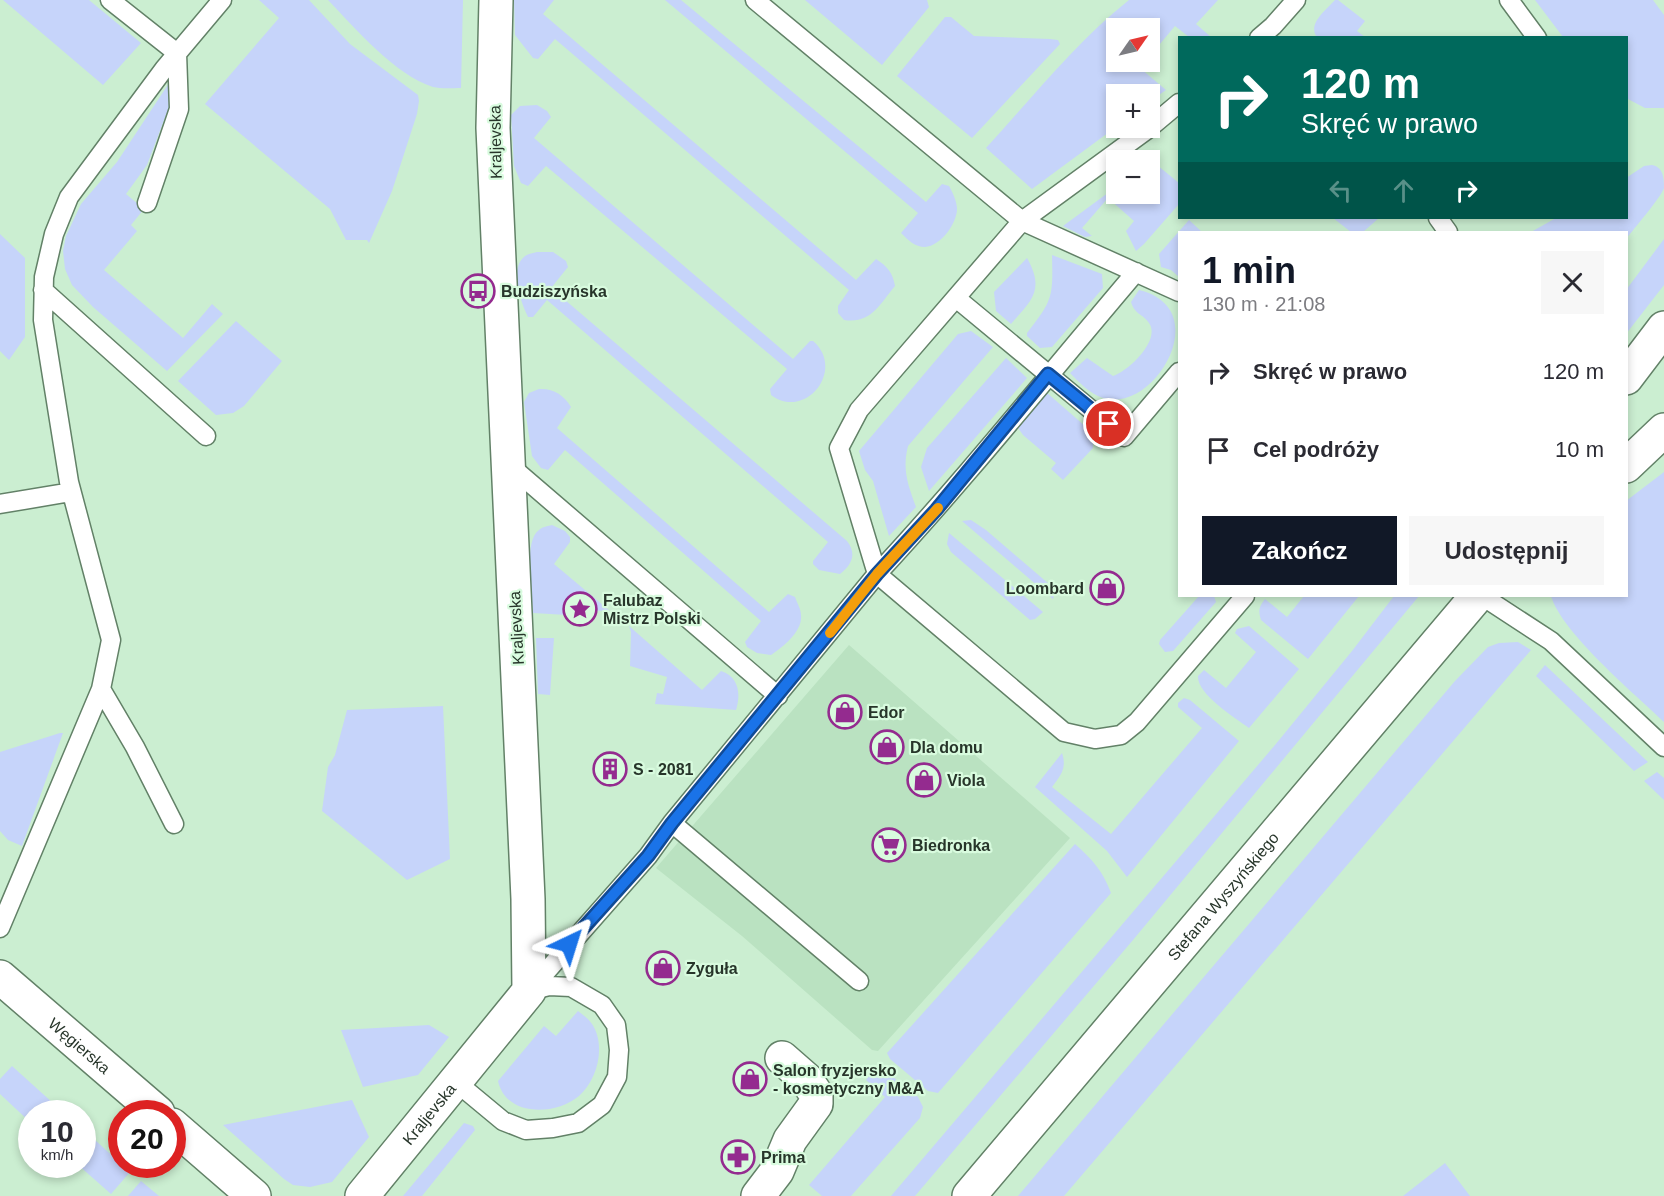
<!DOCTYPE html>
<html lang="pl">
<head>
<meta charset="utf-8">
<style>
	body { margin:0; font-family:Arial,sans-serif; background:#f7f7f7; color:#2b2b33; height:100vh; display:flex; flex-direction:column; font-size:22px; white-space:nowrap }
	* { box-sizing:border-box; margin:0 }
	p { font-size:20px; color:#7c7c81 }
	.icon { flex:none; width:33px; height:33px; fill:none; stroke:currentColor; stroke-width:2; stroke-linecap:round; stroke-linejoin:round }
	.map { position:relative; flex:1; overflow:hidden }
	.drawer { position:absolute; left:1178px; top:231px; width:450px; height:366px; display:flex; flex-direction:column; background:#fff; border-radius:0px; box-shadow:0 3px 9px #0003 }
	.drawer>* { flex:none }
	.banner { position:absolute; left:1178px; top:36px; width:450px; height:183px; border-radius:0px; box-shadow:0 3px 9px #0003; background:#00695c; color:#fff; overflow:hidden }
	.needle { width:39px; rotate:56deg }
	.controls { position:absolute; left:1106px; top:18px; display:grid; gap:12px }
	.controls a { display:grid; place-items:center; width:54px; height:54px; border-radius:0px; background:#fff; box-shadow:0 3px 9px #0003; font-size:30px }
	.speed { position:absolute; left:18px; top:1100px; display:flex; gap:12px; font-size:30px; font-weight:700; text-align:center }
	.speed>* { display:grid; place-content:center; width:78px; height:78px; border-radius:50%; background:#fff; box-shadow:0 3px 9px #0003; line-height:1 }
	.speed small { font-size:15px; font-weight:400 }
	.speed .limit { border:9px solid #d22; background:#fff; color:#111 }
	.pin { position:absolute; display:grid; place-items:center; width:51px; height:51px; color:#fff; margin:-26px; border:3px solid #fff; border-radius:50%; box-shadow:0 2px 6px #0007 }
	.me { position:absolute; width:66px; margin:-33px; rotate:41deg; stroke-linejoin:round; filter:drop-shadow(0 0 4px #0008) }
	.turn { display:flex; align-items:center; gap:21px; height:126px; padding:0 24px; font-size:27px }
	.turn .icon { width:78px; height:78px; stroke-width:2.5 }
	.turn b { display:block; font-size:42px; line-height:51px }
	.lanes { display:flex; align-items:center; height:57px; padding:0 24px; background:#0003; justify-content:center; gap:30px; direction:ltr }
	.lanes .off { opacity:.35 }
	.round { display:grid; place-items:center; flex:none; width:63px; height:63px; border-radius:0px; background:#f7f7f7 }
	.headline { display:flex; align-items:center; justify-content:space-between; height:102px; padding:0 24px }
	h1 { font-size:36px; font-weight:700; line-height:45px; color:#111827 }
	.button { display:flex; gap:12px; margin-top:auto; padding:12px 24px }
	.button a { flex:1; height:69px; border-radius:0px; background:#111827; color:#fff; font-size:24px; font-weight:700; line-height:69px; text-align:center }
	.button a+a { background:#f7f7f7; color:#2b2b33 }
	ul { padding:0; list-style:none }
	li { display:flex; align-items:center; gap:18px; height:78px; padding:0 24px }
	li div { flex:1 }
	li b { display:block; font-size:22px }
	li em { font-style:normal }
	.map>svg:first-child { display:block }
</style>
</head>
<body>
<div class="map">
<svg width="1664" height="1196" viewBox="0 0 1664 1196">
	<rect width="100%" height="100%" fill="#cbeed1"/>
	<path fill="#bae2c1" d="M849 645 1070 838 878 1051 872 1050 742 936 656 868Z"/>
	<path fill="#c6d4fa" d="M3 0H89L141 43 103 85Z
		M259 0H309L350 44 418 95 419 101 417 114 392 191 369 243 367 240H346L330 209 205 104 279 18Z
		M328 0H463L461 88C453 88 441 89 433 87 395 75 355 28 328 0Z
		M514 0H554L543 14 856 280 876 259C887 266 893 273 895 286 879 305 871 324 844 320L838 313V306L849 290 555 39 538 59 533 58 515 35Z
		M665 0H681L926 202 942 184 949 186C953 193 957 202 957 209 957 223 941 246 925 247 915 247 908 240 901 233L918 213Z
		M805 0H927L929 7 882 65Z
		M1129 0H1218L1196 24 1211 37H1189L1175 26 1149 57V28H1116V62H1145L1140 68 1166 90 1149 102V94H1116V127L1032 189 986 148C1032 98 1076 42 1129 0Z
		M1335 0H1338L1365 21 1357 31 1365 37H1317C1307 24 1326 10 1335 0Z
		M1535 0H1653L1664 15V108H1645L1626 98V38L1563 37Z
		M945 17H951L974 36 1050 39 1058 40 1060 44 972 138 897 76Z
		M171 80 177 86 147 165 126 194 144 209 131 225 137 231 104 270 183 338 212 304 223 314 167 371 93 307 72 285 65 269 63 251 66 236 81 204 117 162Z
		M537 105 547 111 551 117 534 138 793 359 810 341H813C846 369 806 421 771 395L770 389 787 369 546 166 528 186 521 183 514 166 511 115 520 106Z
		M1149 164 1157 165 1179 183V204L1144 244 1136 251 1126 231 1134 221 1108 198 1082 228 1092 236 1085 237 1063 226 1116 187V194H1149Z
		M1652 165C1663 167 1664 177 1664 188 1662 196 1633 230 1626 239V232H1531L1556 218H1626V178L1644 166Z
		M1333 218H1379L1363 232H1351Z
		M1189 220 1202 232H1179V277L1171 270 1161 267 1159 254Z
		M0 234 25 258V337L9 360 0 351Z
		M1664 239V285L1626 334V290Z
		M537 252H553L566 261 568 267 551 288 847 541C857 554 852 565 840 574L819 570 813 564V561L828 542 547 300 533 317H528C521 303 509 270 524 257 527 254 533 253 537 252Z
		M1052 255 1102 274 1103 288 1052 347 1040 348 1027 336V333C1053 300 1053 297 1052 255Z
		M1027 258C1045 290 1032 300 1011 324L996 311 994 292Z
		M1139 290C1217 309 1153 415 1103 398 1089 393 1080 383 1070 373L1087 358 1113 376C1129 371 1161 340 1149 323 1142 313 1135 315 1131 302Z
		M236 321 282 361 244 406 233 413 216 415 178 381Z
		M971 331 993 347 908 446C902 470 908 485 916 507L889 536 873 481 865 470 859 451 958 334Z
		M1006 358 1027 378 929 491 921 467 927 448Z
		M539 389C553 388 564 395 571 407L557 428 769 612 788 594 795 597C797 603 801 609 801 615 803 631 783 647 771 655L757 653 747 647 745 642 761 621 565 450 548 470 541 468 532 456 524 402 529 393Z
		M1046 392 1093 433V448L1063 480 1051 469 1056 463 1023 435 1016 425Z
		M1664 472V722C1634 693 1562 633 1551 596H1626V501Z
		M971 520 986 530 1056 590 1053 599 962 521Z
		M552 525 565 531 570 537V542L554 564 610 611 567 610V615L533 613C532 595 523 541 539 530 542 527 548 526 552 525Z
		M949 533 1043 612 1035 619 1030 620 951 552 947 544Z
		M1199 596H1214L1216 602 1173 651 1165 652 1159 644 1160 640Z
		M1304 596H1359L1308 659 1261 620C1258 610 1259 607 1265 599L1287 617Z
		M1394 596H1419L1133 940 915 1196H891L1275 745 1352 651Z
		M629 626 702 690 721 671C739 677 741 694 736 710L655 704 657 693 663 694 667 677 630 666 631 632Z
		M1249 626 1299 669 1249 728C1234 717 1197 694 1198 676L1204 670 1226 688 1256 652 1235 633 1237 629Z
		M536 638H554L550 695 538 694Z
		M1518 642 1531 650 1064 1196H1018L1455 681 1488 647 1499 643Z
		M1545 665 1648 762 1634 771 1536 676Z
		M1184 698 1190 700 1239 741 1127 877 1107 851 1035 787 1062 753C1067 768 1061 775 1052 787L1111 834 1202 728 1178 707V703Z
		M443 706 450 859 407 880 322 811 328 767 335 755 347 710Z
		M60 733H63L22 846 8 840 0 831V752Z
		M1657 772 1664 778V800L1644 781Z
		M1075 844C1092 859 1103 871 1111 893L938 1093 928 1091 890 1059 887 1053Z
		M578 1011C583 1015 588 1018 592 1024 606 1045 598 1079 579 1096 555 1116 506 1117 498 1081L544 1026 556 1036Z
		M429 1025 449 1037 418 1075 363 1087 341 1030Z
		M878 1065 918 1097 923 1107 920 1118 851 1196H822L809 1185 885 1097 866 1080Z
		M12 1066 64 1113H32L31 1123 0 1094V1079Z
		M352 1100 369 1137 332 1182 310 1187 293 1185 284 1179 223 1125Z
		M464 1123 473 1126 475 1130 422 1196H403Z
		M83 1129 130 1172 111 1194 77 1164H82Z
		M1445 1163 1470 1196H1403Z
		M141 1181 159 1196H128Z"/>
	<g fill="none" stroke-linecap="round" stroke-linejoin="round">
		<defs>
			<path id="lane" d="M110 0 177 53 179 109 147 203
				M755 0 1022 221 1179 292
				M1509 0 1537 38
				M1259 38 1273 26 1296 0
				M1438 218 1448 232
				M1136 272C1050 373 967 477 877 574L1064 732 1095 739 1121 735 1137 722 1245 596
				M43 290 206 436
				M956 298 1124 437 1179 372
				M508 464 778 696
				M0 504 71 492
				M1482 596 1551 641 1664 747
				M101 689 135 747 174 824
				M672 823 859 981
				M0 928 101 689 111 640 69 482 43 320 44 277 54 234 69 197 164 69 222 0
				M530 990 648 856 672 823 877 574 839 448 859 410 1022 221 1148 129 1179 103
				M456 1082 503 1121 526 1130 553 1128 578 1123 602 1105 617 1077 619 1050 616 1025 602 1005 571 987 549 986 529 991"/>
			<g id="street">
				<path id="s1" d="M0 977 158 1113"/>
				<path d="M172 1125 254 1196"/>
				<path id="s2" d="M362 1196 529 991 528 899 493 128 496 0"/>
				<path d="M758 1196 777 1171 790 1140 816 1104V1094L806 1079 782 1058"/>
			</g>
			<g id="secondary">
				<path d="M1626 378 1664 328"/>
				<path d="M1626 466 1664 430"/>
				<path id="s3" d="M969 1196 1477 596"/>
			</g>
		</defs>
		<use href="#lane" stroke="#628167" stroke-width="21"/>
		<use href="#street" stroke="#628167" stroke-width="36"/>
		<use href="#secondary" stroke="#628167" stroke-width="36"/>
		<use href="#lane" stroke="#fff" stroke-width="18"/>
		<use href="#street" stroke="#fff" stroke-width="33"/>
		<use href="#secondary" stroke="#fff" stroke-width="33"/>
	</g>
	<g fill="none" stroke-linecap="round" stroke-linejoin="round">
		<defs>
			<path id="route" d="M569 944 648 856 672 823 877 574 936 510 1048 374 1109 424"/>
		</defs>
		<use href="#route" stroke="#114b97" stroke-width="15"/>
		<use href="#route" stroke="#1a73e8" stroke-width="10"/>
		<path stroke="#f59e0b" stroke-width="10" d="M830 633 877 574 938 508"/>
	</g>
	<defs>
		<symbol id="bus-ring" viewBox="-11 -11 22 22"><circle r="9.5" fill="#d8fbde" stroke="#942b8f" stroke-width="1.5"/><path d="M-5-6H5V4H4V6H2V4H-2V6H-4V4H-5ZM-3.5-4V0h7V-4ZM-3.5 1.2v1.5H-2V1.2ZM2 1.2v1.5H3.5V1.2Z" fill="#942b8f"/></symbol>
		<symbol id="shop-ring" viewBox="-11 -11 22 22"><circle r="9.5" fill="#d8fbde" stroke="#942b8f" stroke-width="1.5"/><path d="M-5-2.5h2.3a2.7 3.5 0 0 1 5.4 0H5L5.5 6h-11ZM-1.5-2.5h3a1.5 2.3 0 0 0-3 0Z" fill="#942b8f"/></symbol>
		<symbol id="sight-ring" viewBox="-11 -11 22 22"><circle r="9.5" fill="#d8fbde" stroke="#942b8f" stroke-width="1.5"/><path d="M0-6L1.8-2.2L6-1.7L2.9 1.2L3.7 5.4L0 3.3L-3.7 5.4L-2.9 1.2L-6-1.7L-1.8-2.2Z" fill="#942b8f"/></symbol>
		<symbol id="building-ring" viewBox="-11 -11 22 22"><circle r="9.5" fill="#d8fbde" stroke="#942b8f" stroke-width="1.5"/><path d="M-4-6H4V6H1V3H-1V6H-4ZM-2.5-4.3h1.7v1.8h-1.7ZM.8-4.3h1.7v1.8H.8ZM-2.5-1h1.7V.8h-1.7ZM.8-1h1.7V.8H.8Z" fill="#942b8f"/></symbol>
		<symbol id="supermarket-ring" viewBox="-11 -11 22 22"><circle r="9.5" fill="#d8fbde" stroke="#942b8f" stroke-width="1.5"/><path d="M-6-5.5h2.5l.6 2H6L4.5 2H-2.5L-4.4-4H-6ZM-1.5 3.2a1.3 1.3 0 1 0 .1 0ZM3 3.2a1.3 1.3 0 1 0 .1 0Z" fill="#942b8f"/></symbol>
		<symbol id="pharmacy-ring" viewBox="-11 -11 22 22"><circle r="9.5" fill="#d8fbde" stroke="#942b8f" stroke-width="1.5"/><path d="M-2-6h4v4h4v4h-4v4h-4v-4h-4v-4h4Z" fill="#942b8f"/></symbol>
	</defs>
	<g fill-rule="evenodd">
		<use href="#bus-ring" x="459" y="272" width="38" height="38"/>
		<use href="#shop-ring" x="1088" y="569" width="38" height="38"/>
		<use href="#sight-ring" x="561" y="590" width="38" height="38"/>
		<use href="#shop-ring" x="826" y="693" width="38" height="38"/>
		<use href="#shop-ring" x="868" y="728" width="38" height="38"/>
		<use href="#building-ring" x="591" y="750" width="38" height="38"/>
		<use href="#shop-ring" x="905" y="761" width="38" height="38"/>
		<use href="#supermarket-ring" x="870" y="826" width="38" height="38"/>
		<use href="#shop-ring" x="644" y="949" width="38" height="38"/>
		<use href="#shop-ring" x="731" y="1060" width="38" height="38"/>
		<use href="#pharmacy-ring" x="719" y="1138" width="38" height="38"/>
	</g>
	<g text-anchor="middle" stroke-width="4.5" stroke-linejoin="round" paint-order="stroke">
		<g font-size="16" fill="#27352a" stroke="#d8fbde">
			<text transform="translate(495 142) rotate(-91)" y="6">Kraljevska</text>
			<text transform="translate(516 628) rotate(-93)" y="6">Kraljevska</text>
			<text dy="6" stroke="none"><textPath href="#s3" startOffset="393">Stefana Wyszyńskiego</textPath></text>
			<text dy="6" stroke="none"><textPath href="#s1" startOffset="105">Węgierska</textPath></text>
			<text dy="6" stroke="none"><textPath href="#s2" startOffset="106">Kraljevska</textPath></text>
		</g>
		<g font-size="16" font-weight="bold" fill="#27352a" stroke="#d8fbde" text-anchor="start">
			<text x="501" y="297">Budziszyńska</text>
			<text x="1084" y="594" text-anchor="end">Loombard</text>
			<text x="603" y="606">Falubaz<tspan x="603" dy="18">Mistrz Polski</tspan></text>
			<text x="868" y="718">Edor</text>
			<text x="910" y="753">Dla domu</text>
			<text x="633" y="775">S - 2081</text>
			<text x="947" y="786">Viola</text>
			<text x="912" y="851">Biedronka</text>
			<text x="686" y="974">Zyguła</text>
			<text x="773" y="1076">Salon fryzjersko<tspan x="773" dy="18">- kosmetyczny M&amp;A</tspan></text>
			<text x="761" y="1163">Prima</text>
		</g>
	</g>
</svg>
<div class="controls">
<a><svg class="needle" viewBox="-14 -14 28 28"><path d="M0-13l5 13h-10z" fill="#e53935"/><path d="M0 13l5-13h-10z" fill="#7c7c81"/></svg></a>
<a>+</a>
<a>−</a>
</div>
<div class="speed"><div>10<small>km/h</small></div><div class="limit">20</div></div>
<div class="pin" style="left:1109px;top:424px;background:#d93025"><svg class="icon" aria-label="arrive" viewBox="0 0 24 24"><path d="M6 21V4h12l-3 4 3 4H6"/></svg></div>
<svg class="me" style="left:569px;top:944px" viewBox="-20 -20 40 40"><path d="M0-17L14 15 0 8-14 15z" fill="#1a73e8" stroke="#fff" stroke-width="4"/></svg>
<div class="banner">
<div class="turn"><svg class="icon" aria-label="right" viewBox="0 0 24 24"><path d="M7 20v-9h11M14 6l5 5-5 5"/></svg><div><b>120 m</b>Skręć w prawo</div></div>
<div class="lanes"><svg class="icon off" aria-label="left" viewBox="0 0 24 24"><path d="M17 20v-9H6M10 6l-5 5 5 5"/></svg><svg class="icon off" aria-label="ahead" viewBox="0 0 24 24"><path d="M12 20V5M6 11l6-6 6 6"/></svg><svg class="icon" aria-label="right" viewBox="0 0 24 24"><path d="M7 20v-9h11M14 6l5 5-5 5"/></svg></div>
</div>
<section class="drawer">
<div class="headline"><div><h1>1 min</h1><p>130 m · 21:08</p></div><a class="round"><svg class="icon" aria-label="close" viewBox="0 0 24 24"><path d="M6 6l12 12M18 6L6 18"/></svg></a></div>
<ul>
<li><svg class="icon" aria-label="right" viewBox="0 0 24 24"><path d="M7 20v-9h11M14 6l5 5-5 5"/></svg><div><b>Skręć w prawo</b></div><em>120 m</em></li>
<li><svg class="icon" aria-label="arrive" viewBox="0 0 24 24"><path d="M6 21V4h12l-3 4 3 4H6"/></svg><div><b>Cel podróży</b></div><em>10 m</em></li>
</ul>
<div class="button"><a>Zakończ</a><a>Udostępnij</a></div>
</section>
</div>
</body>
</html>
